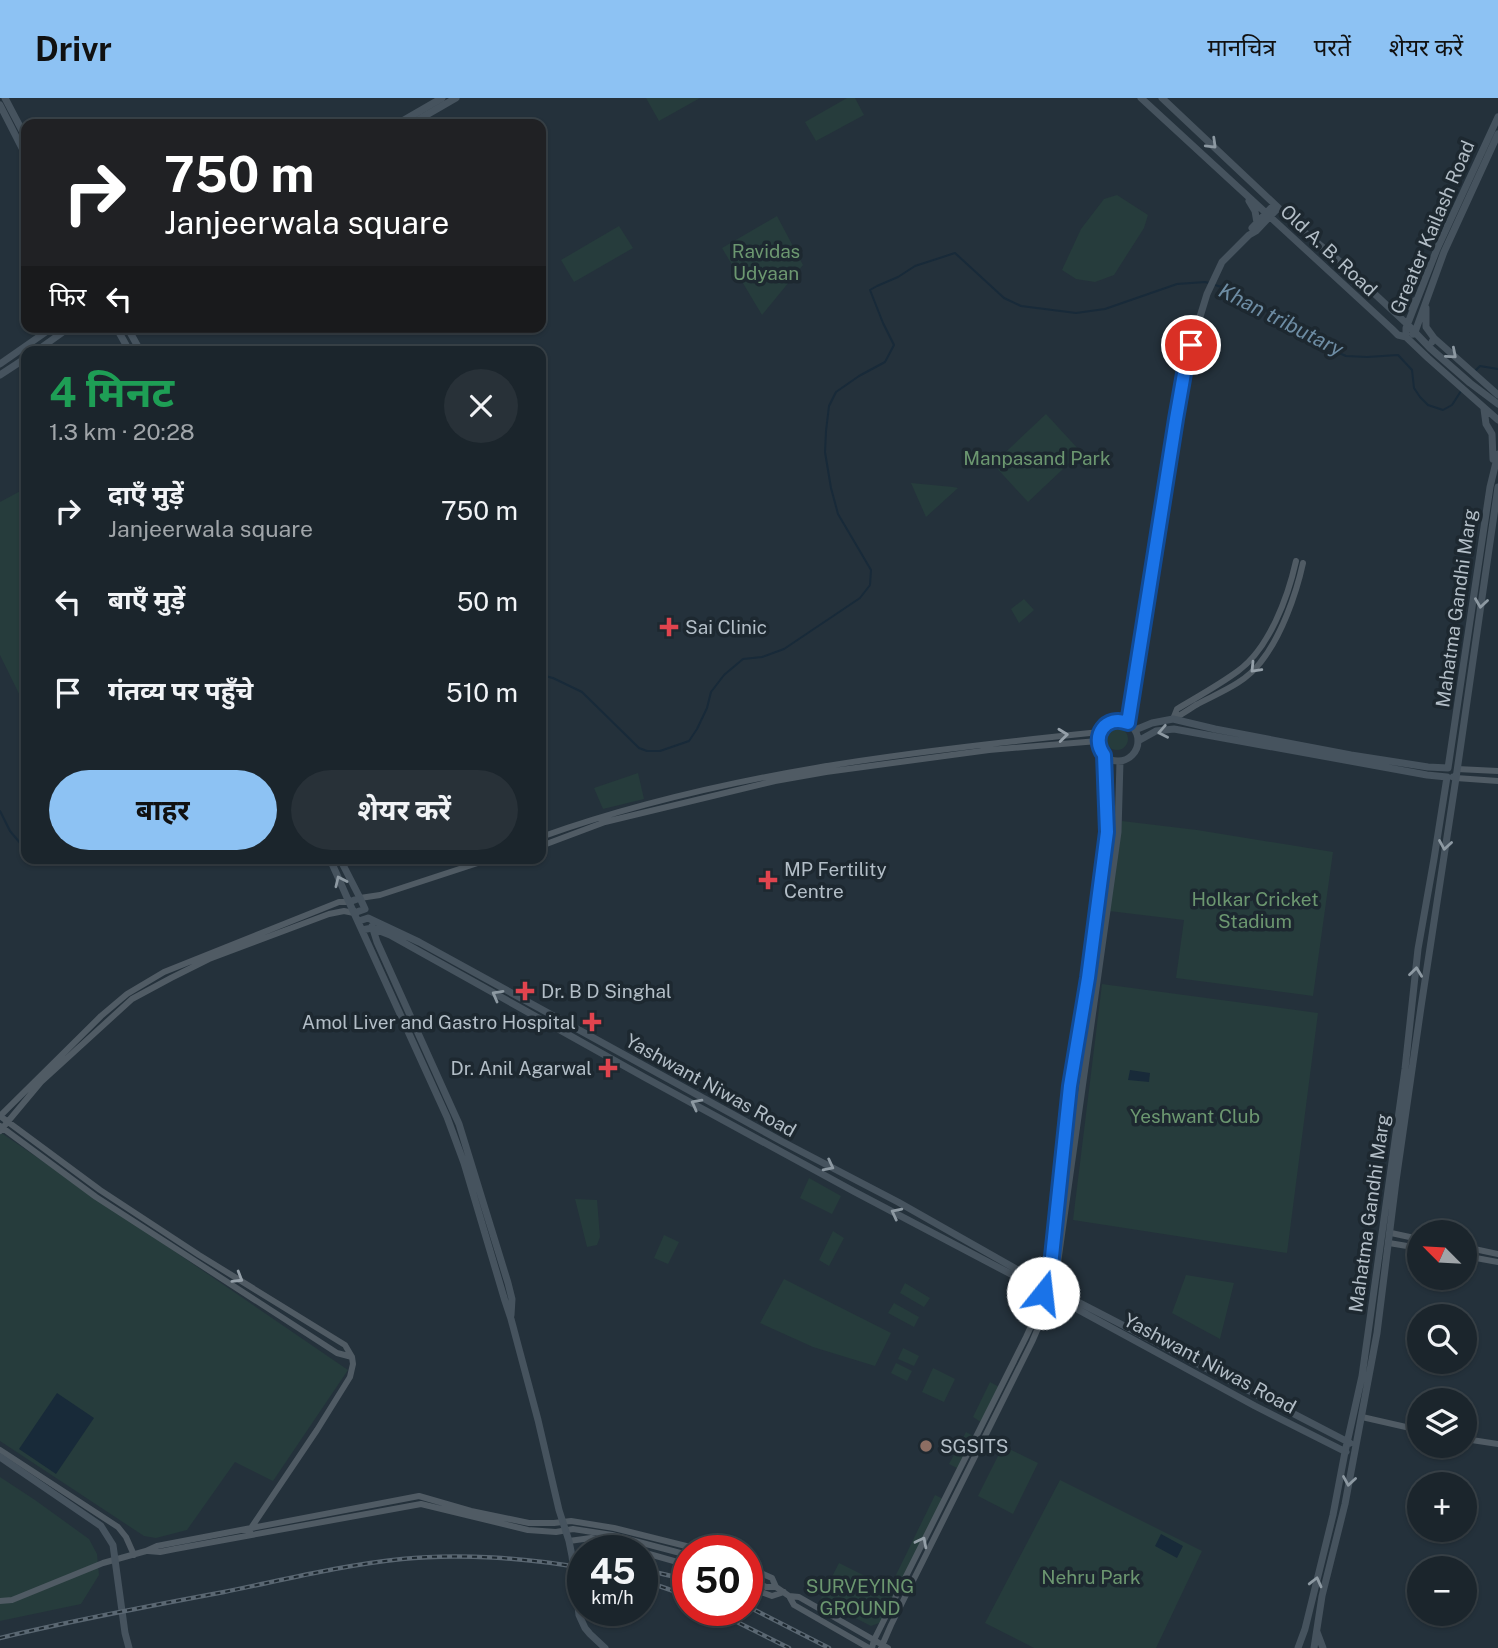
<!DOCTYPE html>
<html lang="hi">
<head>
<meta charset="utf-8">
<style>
	body { margin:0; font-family:"Public Sans","Noto Sans Devanagari",sans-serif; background:#283138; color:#f1f3f6; height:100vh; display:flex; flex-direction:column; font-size:26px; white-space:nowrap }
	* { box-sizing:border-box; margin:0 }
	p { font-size:23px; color:#a0a5a9 }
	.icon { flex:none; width:38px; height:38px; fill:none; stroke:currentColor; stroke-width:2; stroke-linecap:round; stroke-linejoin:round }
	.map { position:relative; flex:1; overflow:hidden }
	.panel { position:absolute; left:21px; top:248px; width:525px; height:518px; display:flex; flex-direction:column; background:#1b252c; border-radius:14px; box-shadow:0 2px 5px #0004,0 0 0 2px #394248 }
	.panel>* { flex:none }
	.banner { position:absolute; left:21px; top:21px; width:525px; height:214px; border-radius:14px; box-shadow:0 2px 5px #0004,0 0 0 2px #394248; background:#202124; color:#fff; overflow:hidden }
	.needle { width:46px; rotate:294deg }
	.controls { position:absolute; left:1407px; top:1122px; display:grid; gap:14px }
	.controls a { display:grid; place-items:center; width:70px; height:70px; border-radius:50%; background:#1b252c; box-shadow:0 2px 5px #0004,0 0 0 2px #394248; font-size:35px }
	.speed { position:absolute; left:567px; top:1437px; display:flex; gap:14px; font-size:35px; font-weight:700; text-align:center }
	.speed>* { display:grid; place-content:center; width:91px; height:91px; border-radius:50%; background:#1b252c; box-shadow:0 2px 5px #0004,0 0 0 2px #394248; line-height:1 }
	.speed small { font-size:18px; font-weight:400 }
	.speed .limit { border:10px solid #d22; background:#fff; color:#111 }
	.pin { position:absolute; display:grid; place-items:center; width:60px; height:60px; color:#fff; margin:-30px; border:4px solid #fff; border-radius:50%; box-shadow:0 2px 7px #0007 }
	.me { position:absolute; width:77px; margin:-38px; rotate:16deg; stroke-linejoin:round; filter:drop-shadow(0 0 5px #0008) }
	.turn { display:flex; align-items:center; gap:24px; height:147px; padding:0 28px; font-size:32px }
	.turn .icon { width:91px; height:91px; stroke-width:2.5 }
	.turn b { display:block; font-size:49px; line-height:60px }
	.then { display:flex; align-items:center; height:66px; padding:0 28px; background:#0003; gap:14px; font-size:26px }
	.round { display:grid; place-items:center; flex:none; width:74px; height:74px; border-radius:37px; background:#283138 }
	.overview { display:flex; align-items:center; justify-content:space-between; height:119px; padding:0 28px }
	h1 { font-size:42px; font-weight:700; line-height:52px; color:#1e9e55 }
	.primary-button { display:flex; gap:14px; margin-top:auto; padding:14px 28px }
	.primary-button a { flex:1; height:80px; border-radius:42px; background:#8dc2f3; color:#111; font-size:28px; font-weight:700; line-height:80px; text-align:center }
	.primary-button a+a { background:#283138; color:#f1f3f6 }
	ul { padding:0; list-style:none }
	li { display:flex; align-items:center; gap:21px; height:91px; padding:0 28px }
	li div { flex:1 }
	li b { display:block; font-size:26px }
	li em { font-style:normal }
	header { display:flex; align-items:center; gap:42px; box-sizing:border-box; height:98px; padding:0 35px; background:#8dc2f3; color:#111 }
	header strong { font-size:33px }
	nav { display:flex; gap:38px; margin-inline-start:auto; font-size:24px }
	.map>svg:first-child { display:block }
</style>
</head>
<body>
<header>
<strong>Drivr</strong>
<nav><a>मानचित्र</a><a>परतें</a><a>शेयर करें</a></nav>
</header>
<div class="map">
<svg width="1498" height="1550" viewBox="0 0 1498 1550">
	<rect width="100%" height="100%" fill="#24313b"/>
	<path fill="#263c3c" d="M646 0H700L659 23Z
		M847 0H855L864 17 816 43 805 24Z
		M1117 97 1148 117 1144 130 1114 177 1095 184 1076 181 1062 172 1081 131 1104 101Z
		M777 118 803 167 762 217 722 150Z
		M619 128 633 150 574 184 561 162Z
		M1046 316 1081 354 1028 404 993 366Z
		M911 385 953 389 958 390 926 419Z
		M26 390V610L0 557V404Z
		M1024 501 1034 512 1019 525 1011 511Z
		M1106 641a11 11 0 1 1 22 0a11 11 0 1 1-22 0Z
		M638 675 644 701 603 711 594 690Z
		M1122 723 1197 732 1333 754 1313 898 1176 880 1184 822 1109 813Z
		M1102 886 1318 915 1287 1155 1073 1122Z
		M0 1034 348 1272 273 1383 235 1364 187 1432 156 1440 144 1438 0 1343Z
		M809 1080 841 1098 832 1116 800 1100Z
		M575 1101 597 1102 600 1139 597 1147 587 1149Z
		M833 1133 844 1140 829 1168 819 1162Z
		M664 1137 679 1144 668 1166 654 1160Z
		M1186 1177 1234 1185 1220 1241 1172 1215Z
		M784 1181 891 1235 875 1268 813 1249 760 1225Z
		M905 1185 930 1200 924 1209 900 1195Z
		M894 1205 919 1219 914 1229 888 1215Z
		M903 1250 919 1258 914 1268 898 1261Z
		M896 1265 912 1273 907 1283 891 1275Z
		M933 1270 955 1281 944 1304 922 1294Z
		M990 1284 1001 1290 984 1326 973 1319Z
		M966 1334 977 1340 961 1372 949 1366Z
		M1003 1348 1038 1365 1013 1416 978 1398Z
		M0 1379 35 1402 89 1441 97 1456 99 1477 81 1506 0 1523Z
		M1060 1382 1202 1453 1156 1550H1034L985 1525Z
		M935 1397 945 1402 905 1484 895 1479Z
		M839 1465 899 1495 882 1524 871 1528 820 1502Z"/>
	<path fill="#182a39" d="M1130 972 1150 975 1149 984 1128 982Z
		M57 1295 94 1320 56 1376 19 1351Z
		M1161 1436 1183 1448 1177 1460 1155 1448Z"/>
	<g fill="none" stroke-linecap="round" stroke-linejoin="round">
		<path stroke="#182a39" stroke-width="2" d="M1215 187 1228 191 1240 197 1312 239 1325 249 1346 258 1367 259 1398 257 1412 272 1414 290 1420 299 1428 307 1443 312 1452 307 1461 293
			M1476 272 1480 268 1498 271
			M541 577 553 580 582 594 639 650 647 653H660L689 643 697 631 707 610 711 594 724 577 743 561 762 559 784 551 860 500 870 487 871 472 838 416 831 390 825 354 826 333 829 308 836 294 859 278 885 264 894 247 883 225 870 192 877 188 898 179 915 168 955 155 1004 200 1021 208 1076 215 1105 211 1177 186 1205 184 1209 185
			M0 713 10 733 26 752"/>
		<path stroke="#505b64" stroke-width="6" d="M1173 621C1181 617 1188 612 1196 607 1218 595 1244 586 1260 565 1281 539 1296 497 1303 465
			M1173 621 1177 611C1197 599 1219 587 1238 573 1269 551 1288 499 1296 463
			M1457 671 1498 673
			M1456 680 1498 683
			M541 739C720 675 912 653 1100 634
			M541 748 605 724 775 683 826 674 989 652 1098 643
			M360 800 380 797 490 761
			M0 1028 96 1099 337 1255 352 1259
			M0 1033 41 984 132 901 171 880 209 861 329 816 344 813 354 815
			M1391 1135 1419 1141
			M1389 1145 1419 1150
			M1465 1149 1498 1156
			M1465 1158 1498 1164
			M1035 1189 1038 1200 1037 1210
			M1362 1319 1419 1332
			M1465 1341 1498 1346
			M0 1352 118 1429 126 1439 134 1457
			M249 1437 251 1430 317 1332 350 1279 353 1266 352 1259 345 1247 199 1157 100 1092 0 1018 101 918 127 896 164 874 339 804H349
			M569 1443 591 1440 635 1452
			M148 1453 160 1454 175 1451 421 1406 528 1432 556 1434 573 1431 612 1437 688 1457
			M642 1454 688 1467
			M747 1469 772 1480 776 1489 789 1498 799 1499 888 1550
			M747 1480 766 1489H776
			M747 1489 772 1498 784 1494
			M789 1498 794 1507 869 1550
			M0 1503 12 1502 103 1465 146 1453 157 1448 419 1398 471 1413 529 1425H554L571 1423 614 1430 702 1452
			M872 1550 874 1542 1026 1239 1045 1198
			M881 1550 891 1527 1032 1244 1051 1200"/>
		<path stroke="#46535e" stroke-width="7" d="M5 0 26 40
			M1141 0 1392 231 1398 237 1406 239 1428 260 1498 322
			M1162 0 1304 134 1337 161 1407 226 1430 250 1470 285 1498 306
			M0 7 26 58
			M397 26 442 0
			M411 26 456 0
			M1249 103 1255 113 1257 125
			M1252 130 1274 107
			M1391 209C1403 215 1408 209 1417 201
			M1426 210V229L1434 240 1432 244
			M116 229 130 254
			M127 229 141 254
			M1413 236 1415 234 1444 154 1498 36
			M1406 239V230L1437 151 1498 19
			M1434 240 1498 297
			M35 254 70 229
			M0 266 53 229
			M0 277 26 260
			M1484 311 1486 326 1492 336 1493 361
			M1098 643a20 20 0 1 1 40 0a20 20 0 1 1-40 0Z
			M1128 625 1186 264 1207 196 1222 164 1249 137 1256 133 1278 110
			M1135 632 1152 625 1173 621 1215 631 1351 657 1428 669 1448 670 1490 389 1498 356
			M1138 643 1156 633 1174 631 1427 677 1447 679 1434 761 1418 851 1405 971 1362 1278 1345 1354 1333 1417 1305 1531 1298 1550
			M1453 679 1456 680 1498 389
			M330 761 349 804
			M340 761 360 800
			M354 815 365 811 360 800 349 804 354 815 447 1019 464 1065 505 1203 511 1221 538 1322 559 1412 569 1443 572 1458 579 1517 585 1530 590 1536 605 1550
			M359 823 368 820 419 844 783 1044 898 1104 1046 1188
			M372 828 377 844 459 1026 508 1185 512 1201 511 1217
			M362 832 372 830 390 837 644 979 855 1094 1043 1193
			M1026 1174 1043 1177 1050 1171
			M1049 1187 1070 988 1088 880 1107 734 1104 657
			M1043 1194a6 6 0 1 1 12 0a6 6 0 1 1-12 0Z
			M1054 1190 1118 734 1120 663
			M1055 1192 1350 1345
			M1053 1198 1255 1308 1346 1354
			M1043 1218C1052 1210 1058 1206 1069 1212
			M0 1359 101 1428 113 1447 125 1535 129 1550
			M1317 1534 1323 1550
			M1314 1550 1322 1498 1345 1406 1377 1235 1396 1083 1421 909 1456 680"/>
		<defs>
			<path id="rail" d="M642 1471 688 1482
				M642 1482 688 1498
				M747 1508 829 1550
				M713 1512 789 1550
				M0 1540C74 1522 149 1508 224 1494 283 1482 343 1467 402 1461 458 1455 528 1460 583 1470"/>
		</defs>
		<use href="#rail" stroke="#5a6772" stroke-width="4.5"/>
		<use href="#rail" stroke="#1d2830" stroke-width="2" stroke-dasharray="5" stroke-linecap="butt"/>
	</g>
	<defs><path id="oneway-chevron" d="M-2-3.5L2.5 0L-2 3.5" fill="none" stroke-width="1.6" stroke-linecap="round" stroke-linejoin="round" transform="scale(1.75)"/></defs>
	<g stroke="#8d99a2">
		<use href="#oneway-chevron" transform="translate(1212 46) rotate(44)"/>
		<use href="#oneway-chevron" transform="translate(1452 256) rotate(41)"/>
		<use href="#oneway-chevron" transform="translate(1481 505) rotate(98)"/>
		<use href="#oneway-chevron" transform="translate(1163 634) rotate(169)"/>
		<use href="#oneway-chevron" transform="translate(1445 747) rotate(99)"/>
		<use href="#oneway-chevron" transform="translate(340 783) rotate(-115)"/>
		<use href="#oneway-chevron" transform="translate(1416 874) rotate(-83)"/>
		<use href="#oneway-chevron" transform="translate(497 897) rotate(-151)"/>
		<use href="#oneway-chevron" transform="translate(696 1006) rotate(-152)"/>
		<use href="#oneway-chevron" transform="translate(829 1068) rotate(27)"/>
		<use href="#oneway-chevron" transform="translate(896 1115) rotate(-153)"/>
		<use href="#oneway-chevron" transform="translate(1349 1383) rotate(99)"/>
		<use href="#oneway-chevron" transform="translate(1316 1484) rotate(-76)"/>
	</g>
	<g stroke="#95a0a9">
		<use href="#oneway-chevron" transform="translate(1255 570) rotate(134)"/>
		<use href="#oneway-chevron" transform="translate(1063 637) rotate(-6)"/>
		<use href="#oneway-chevron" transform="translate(238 1180) rotate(31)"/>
		<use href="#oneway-chevron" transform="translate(922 1444) rotate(-63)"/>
	</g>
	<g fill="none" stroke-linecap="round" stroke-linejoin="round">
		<defs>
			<path id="route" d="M1043 1195 1044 1191 1049 1187 1070 988 1088 880 1107 734 1104 657C1090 638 1106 616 1128 625L1176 321 1186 264 1191 247"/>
		</defs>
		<use href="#route" stroke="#114b97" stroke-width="18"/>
		<use href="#route" stroke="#1a73e8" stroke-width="12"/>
	</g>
	<g fill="#e0444e" stroke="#1d2830" stroke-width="2.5">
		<path d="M665.5 518.5h7v7h7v7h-7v7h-7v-7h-7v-7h7z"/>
		<path d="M764.5 771.5h7v7h7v7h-7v7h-7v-7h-7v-7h7z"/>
		<path d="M521.5 882.5h7v7h7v7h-7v7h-7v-7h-7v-7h7z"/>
		<path d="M588.5 913.5h7v7h7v7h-7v7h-7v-7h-7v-7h7z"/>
		<path d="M604.5 959.5h7v7h7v7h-7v7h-7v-7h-7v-7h7z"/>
	</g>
	<circle fill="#8d6e63" stroke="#1d2830" stroke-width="2.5" cx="926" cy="1348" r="7"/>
	<g text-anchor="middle" stroke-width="7" stroke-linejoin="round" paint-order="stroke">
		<g font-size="19" fill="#b3bec7" stroke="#1d2830">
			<text transform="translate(1432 129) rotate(-67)" y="7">Greater Kailash Road</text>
			<text transform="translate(1329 152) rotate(43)" y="7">Old A. B. Road</text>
			<text transform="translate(1456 510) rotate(-82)" y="7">Mahatma Gandhi Marg</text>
			<text transform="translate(711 987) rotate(29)" y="7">Yashwant Niwas Road</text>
			<text transform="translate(1369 1115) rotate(-82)" y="7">Mahatma Gandhi Marg</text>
			<text transform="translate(1210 1265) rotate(28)" y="7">Yashwant Niwas Road</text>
		</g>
		<g font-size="19" fill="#6c9770" stroke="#1d2830">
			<text x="766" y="160">Ravidas<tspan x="766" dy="22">Udyaan</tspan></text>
			<text x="1037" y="367">Manpasand Park</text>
			<text x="1255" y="808">Holkar Cricket<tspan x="1255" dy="22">Stadium</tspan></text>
			<text x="1195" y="1025">Yeshwant Club</text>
			<text x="1091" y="1486">Nehru Park</text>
			<text x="860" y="1495">SURVEYING<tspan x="860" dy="22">GROUND</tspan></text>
		</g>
		<g font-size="19" fill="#b3bec7" stroke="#1d2830" text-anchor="start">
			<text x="685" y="536">Sai Clinic</text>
			<text x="784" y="778">MP Fertility<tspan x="784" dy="22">Centre</tspan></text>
			<text x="541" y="900">Dr. B D Singhal</text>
			<text x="576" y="931" text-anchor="end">Amol Liver and Gastro Hospital</text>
			<text x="592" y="977" text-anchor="end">Dr. Anil Agarwal</text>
			<text x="940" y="1355">SGSITS</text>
		</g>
		<g font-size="21" font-style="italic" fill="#6e8da4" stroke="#1d2830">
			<text transform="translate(1281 222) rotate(27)" y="7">Khan tributary</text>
		</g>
	</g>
</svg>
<div class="controls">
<a><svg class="needle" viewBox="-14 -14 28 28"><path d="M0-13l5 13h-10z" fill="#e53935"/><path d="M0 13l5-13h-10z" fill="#a0a5a9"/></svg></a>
<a><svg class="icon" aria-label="search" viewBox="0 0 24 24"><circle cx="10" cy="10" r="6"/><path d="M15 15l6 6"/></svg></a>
<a><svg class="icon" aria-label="layers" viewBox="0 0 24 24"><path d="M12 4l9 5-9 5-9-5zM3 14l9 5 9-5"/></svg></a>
<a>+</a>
<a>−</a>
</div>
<div class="speed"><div>45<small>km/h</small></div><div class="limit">50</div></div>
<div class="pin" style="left:1191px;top:247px;background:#d93025"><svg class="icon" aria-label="arrive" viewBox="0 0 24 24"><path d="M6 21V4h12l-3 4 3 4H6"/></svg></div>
<svg class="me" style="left:1043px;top:1195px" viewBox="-20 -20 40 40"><circle r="19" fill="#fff"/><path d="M0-13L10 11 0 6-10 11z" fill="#1a73e8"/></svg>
<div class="banner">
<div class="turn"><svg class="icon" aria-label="right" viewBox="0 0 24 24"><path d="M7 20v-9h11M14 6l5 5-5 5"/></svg><div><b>750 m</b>Janjeerwala square</div></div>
<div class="then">फिर<svg class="icon" aria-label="left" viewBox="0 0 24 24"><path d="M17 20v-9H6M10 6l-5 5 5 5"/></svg></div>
</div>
<section class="panel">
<div class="overview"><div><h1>4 मिनट</h1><p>1.3 km · 20:28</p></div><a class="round"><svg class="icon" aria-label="close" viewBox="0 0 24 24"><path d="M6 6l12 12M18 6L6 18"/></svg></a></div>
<ul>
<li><svg class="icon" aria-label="right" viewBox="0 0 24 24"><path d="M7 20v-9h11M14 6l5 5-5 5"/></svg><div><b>दाएँ मुड़ें</b><p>Janjeerwala square</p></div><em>750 m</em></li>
<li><svg class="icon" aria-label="left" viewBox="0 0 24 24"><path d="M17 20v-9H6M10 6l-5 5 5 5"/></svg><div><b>बाएँ मुड़ें</b></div><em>50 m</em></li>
<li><svg class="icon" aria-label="arrive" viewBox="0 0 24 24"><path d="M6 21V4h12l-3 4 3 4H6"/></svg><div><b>गंतव्य पर पहुँचे</b></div><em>510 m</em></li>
</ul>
<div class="primary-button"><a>बाहर</a><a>शेयर करें</a></div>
</section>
</div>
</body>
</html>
